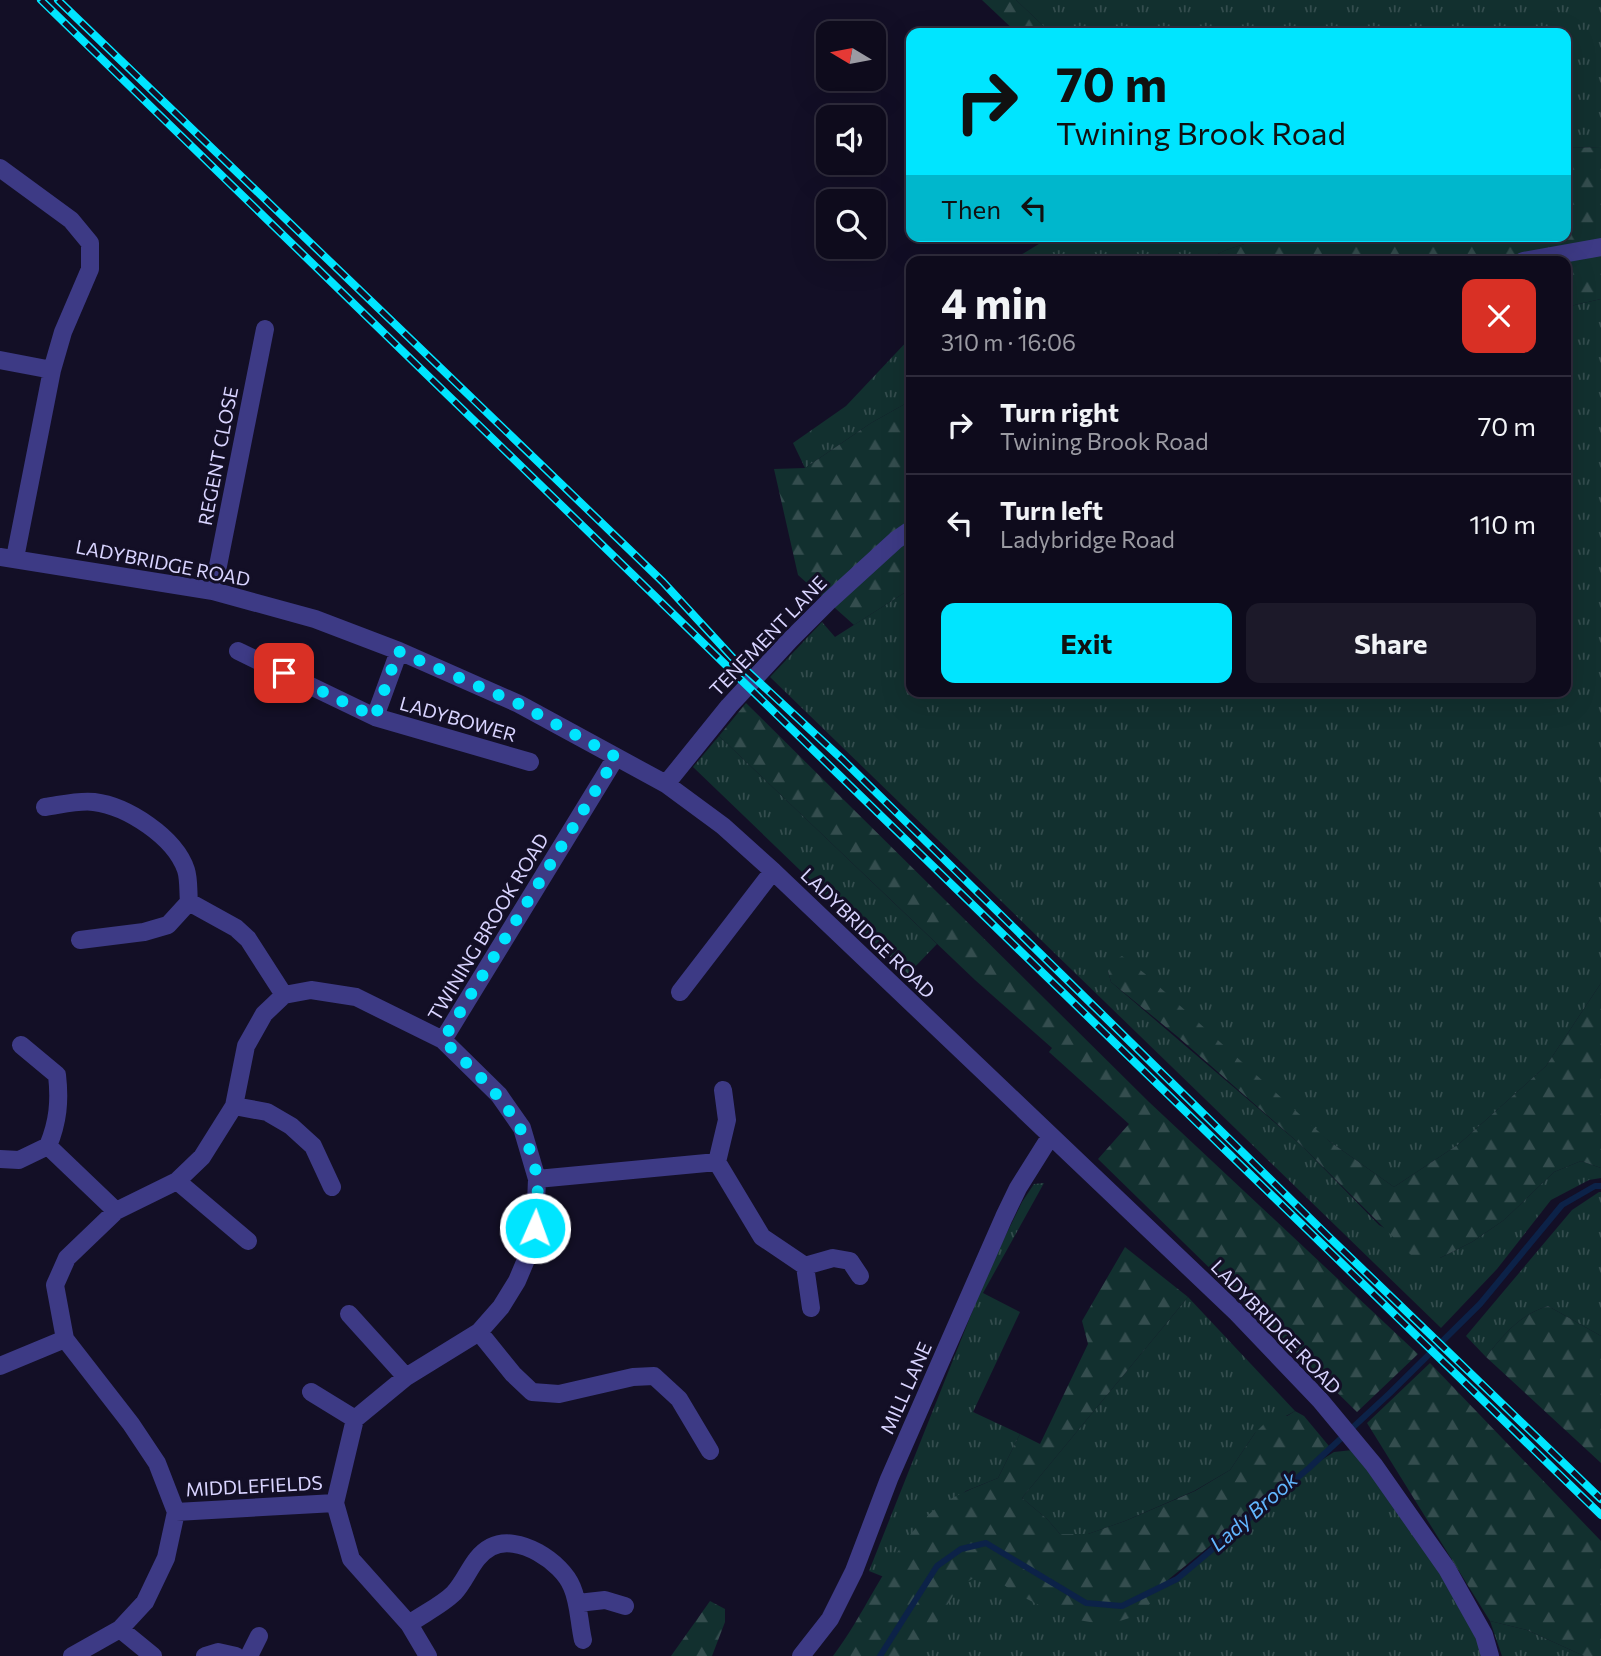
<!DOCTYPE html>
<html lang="en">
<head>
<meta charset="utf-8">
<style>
	body { margin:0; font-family:Commissioner,sans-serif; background:#1c1929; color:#f1f3f6; height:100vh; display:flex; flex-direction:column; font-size:26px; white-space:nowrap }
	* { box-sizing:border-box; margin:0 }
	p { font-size:23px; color:#9b9ba3 }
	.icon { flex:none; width:38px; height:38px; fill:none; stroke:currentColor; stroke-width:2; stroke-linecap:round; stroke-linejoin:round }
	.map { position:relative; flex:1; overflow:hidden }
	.side { position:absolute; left:906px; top:256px; width:665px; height:441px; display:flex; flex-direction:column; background:#0e0b1c; border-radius:14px; box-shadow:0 7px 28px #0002,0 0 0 2px #2e2b3b }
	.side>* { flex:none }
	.hud { position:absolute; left:906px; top:28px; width:665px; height:214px; border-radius:14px; box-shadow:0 7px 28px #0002,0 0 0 2px #2e2b3b; background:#00e5ff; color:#111; overflow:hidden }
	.needle { width:46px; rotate:280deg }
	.fabs { position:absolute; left:816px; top:21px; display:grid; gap:14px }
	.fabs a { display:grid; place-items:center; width:70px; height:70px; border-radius:14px; background:#0e0b1c; box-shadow:0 7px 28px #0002,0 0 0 2px #2e2b3b; font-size:35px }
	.pin { position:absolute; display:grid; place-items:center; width:60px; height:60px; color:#fff; margin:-30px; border-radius:14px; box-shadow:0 4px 10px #0006 }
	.me { position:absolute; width:77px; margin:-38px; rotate:2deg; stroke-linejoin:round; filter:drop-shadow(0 0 5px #0008) }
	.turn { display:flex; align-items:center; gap:24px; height:147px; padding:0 35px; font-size:32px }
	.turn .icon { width:91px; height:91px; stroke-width:2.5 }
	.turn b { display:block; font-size:49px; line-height:60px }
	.then { display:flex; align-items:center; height:66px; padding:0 35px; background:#0003; gap:14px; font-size:26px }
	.round { display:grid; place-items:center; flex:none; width:74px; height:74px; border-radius:14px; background:#1c1929 }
	.headline { display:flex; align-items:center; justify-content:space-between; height:119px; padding:0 35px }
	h1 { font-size:42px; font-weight:700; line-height:52px }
	.primary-button { display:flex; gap:14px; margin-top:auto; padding:14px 35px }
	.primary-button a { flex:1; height:80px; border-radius:14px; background:#00e5ff; color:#111; font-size:28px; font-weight:700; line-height:80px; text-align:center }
	.primary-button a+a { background:#1c1929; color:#f1f3f6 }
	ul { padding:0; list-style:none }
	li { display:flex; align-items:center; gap:21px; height:98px; padding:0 35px; border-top:2px solid #2e2b3b }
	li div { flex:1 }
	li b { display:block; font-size:26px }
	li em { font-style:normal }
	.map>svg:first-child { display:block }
</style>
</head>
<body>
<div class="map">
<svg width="1601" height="1656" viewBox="0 0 1601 1656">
	<defs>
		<pattern id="grass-tufts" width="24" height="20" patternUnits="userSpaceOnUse" patternTransform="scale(1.75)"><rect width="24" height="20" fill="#12302f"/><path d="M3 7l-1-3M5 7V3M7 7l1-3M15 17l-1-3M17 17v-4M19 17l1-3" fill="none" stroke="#344d4e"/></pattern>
		<pattern id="forest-firs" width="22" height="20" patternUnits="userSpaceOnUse" patternTransform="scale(1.75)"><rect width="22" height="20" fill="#12302f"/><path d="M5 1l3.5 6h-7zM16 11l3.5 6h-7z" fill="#344d4e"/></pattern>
	</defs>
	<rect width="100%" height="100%" fill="#130f26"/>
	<path fill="url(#grass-tufts)" d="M1016 0H1601V147L1566 148V33H1051Z
		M1052 236H1269L1226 250 1203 261H1011Z
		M1601 299V983L1546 1066 1459 1144 1394 1187 1329 1141 1108 971 1111 982 1301 1145 1379 1225 1440 1258 1472 1242 1504 1220 1554 1172 1581 1161 1601 1168V1178L1589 1180 1551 1200 1497 1269 1441 1328 770 677 822 622 835 637 912 588V691H1566V307Z
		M912 336V400L871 423 805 468 793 443 846 406Z
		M719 736 937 944 908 974 693 767Z
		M1044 1183 983 1293 1020 1312 973 1412 1020 1434 998 1478 966 1491 910 1536 884 1577 869 1571 990 1267 1022 1202 1034 1184Z
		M1599 1192H1601V1336L1548 1306C1521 1314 1503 1335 1486 1357L1466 1336 1572 1210Z
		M1188 1297 1295 1411 1255 1433 1230 1470 1194 1491 1125 1521 1088 1534H1060L1047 1519 1022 1498Z
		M1362 1449 1374 1465 1490 1656H880L961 1549 1122 1606 1177 1579 1309 1468 1334 1452Z
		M1490 1621 1527 1630 1584 1656H1502Z"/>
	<path fill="url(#forest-firs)" d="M982 0H1016L1051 33H1017Z
		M1601 147V299L1566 307V261H1203L1226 250 1269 236H1566V148Z
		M912 400V588L854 625 798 575 774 469 805 468 871 423Z
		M746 703 1149 1102 1418 1354 1357 1412 1098 1159 1129 1124 1049 1052 1052 1048 975 980 719 736Z
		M1122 956 1144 973 1329 1141 1394 1187 1459 1144 1546 1066 1601 983V1168L1581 1161 1554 1172 1504 1220 1472 1242 1440 1258H1414L1301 1145 1178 1037 1111 982 1108 971 1113 961Z
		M1125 1247 1188 1297 1022 1498 1047 1519 1060 1534H1088L1125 1521 1195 1491 1230 1470 1255 1433 1273 1415 1287 1416 1295 1411 1304 1416 1329 1446C1305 1470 1283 1495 1253 1511L1169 1579 1142 1614 1107 1625 1067 1618 1041 1606 1017 1594 992 1577 974 1578 959 1586 916 1656H833C867 1612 892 1544 935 1509 953 1495 977 1487 998 1478L1020 1434 1040 1444 1088 1344 1082 1321Z
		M1548 1306 1601 1336V1463L1486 1357C1503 1335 1521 1314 1548 1306Z
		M1430 1363 1601 1541V1656H1584L1527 1630 1490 1621 1367 1423Z
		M710 1601 725 1609V1622L712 1656H671Z"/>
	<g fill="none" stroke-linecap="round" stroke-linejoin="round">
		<path stroke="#0c2248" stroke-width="6" d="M880 1656 937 1566 961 1549 986 1543 1086 1603 1122 1606 1177 1579 1309 1468 1390 1393 1480 1304 1562 1205 1595 1186H1601"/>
		<path stroke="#3d3a85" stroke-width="18" d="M0 168 71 220 90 243V269L63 332 52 370 15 558
			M1523 261 1601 247
			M0 360 52 370
			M0 557 213 591 315 619 399 651 519 704 666 784 723 826 773 871 1237 1313 1320 1400 1374 1465 1447 1569 1484 1635 1490 1656
			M213 591 265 329
			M238 651 375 717 399 651
			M375 717 530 762
			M666 784 729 706 790 640 829 601 896 540 912 529
			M45 807C60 805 79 800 94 802 127 806 175 837 186 870 189 879 188 892 189 902L236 928 248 939 284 995
			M80 940 144 932 168 925 189 902
			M680 992 773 871
			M21 1045 57 1075C60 1101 58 1122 48 1146
			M234 1106 267 1112 291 1126 313 1146 332 1187
			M0 1159 19 1160 48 1146 116 1211
			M717 1162 727 1120 723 1090
			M537 1179 717 1162 762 1237 805 1266 811 1308
			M177 1181 248 1241
			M805 1266 833 1258 850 1261 860 1276
			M349 1314 406 1377
			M479 1332 513 1374 532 1392 559 1394 633 1377 654 1376 679 1399 710 1451
			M0 1366 65 1339
			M311 1392 355 1419
			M176 1512 335 1503
			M578 1603 605 1600 625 1606
			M409 1624C423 1614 442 1605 454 1593 468 1578 472 1557 491 1547 518 1533 562 1562 572 1587 579 1603 579 1622 583 1640
			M120 1629 153 1656
			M72 1656 120 1629 145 1602 166 1558 176 1512 157 1463 131 1424 65 1339 55 1285 67 1258 116 1211 177 1181 202 1157 234 1106 246 1046 264 1014 284 995 311 990 356 997 443 1040
			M205 1656 218 1652 236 1656
			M249 1656 259 1636
			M428 1656 409 1624 351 1559 335 1503 355 1419 406 1377 479 1332 501 1307 517 1281 528 1255 535 1228 537 1179 522 1128 499 1095 443 1040 616 757
			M801 1656 830 1619 854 1571 889 1479 1004 1217 1018 1188 1050 1137"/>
		<defs>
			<path id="rail" d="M41 0 1601 1515
				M58 0 663 582 732 657 843 760 1327 1235 1601 1499"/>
		</defs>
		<use href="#rail" stroke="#00e5ff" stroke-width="8"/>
		<use href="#rail" stroke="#130f26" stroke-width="5" stroke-dasharray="16" stroke-linecap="butt"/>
	</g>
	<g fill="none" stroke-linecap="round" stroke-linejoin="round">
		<path stroke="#00e5ff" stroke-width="12" stroke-dasharray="0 21.6" d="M284 673 375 717 398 651 519 704 616 757 443 1040C485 1082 527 1116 537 1178 539 1193 536 1212 535 1228"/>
	</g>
	<g text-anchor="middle" stroke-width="6" stroke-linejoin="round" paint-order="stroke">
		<g font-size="19" fill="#d9d4ff" stroke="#130f26">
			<text transform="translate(218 456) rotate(-79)" y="7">REGENT CLOSE</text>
			<text transform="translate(163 563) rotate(11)" y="7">LADYBRIDGE ROAD</text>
			<text transform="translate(768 636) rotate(-46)" y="7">TENEMENT LANE</text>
			<text transform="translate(458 719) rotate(16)" y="7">LADYBOWER</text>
			<text transform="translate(488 927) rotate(-59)" y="7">TWINING BROOK ROAD</text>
			<text transform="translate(868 933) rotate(44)" y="7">LADYBRIDGE ROAD</text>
			<text transform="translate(1276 1327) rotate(46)" y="7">LADYBRIDGE ROAD</text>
			<text transform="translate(906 1388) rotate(-66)" y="7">MILL LANE</text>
			<text transform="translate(254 1486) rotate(-3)" y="7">MIDDLEFIELDS</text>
		</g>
		<g font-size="21" font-style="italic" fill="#62b6ff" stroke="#130f26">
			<text transform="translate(1254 1512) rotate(-41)" y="7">Lady Brook</text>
		</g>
	</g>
</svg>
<div class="fabs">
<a><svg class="needle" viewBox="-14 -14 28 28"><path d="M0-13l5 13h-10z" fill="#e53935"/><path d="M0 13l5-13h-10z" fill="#9b9ba3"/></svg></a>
<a><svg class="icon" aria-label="sound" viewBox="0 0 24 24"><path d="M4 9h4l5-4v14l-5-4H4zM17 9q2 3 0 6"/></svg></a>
<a><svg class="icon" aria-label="search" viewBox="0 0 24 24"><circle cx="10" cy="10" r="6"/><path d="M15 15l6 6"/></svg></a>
</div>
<div class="pin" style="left:284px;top:673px;background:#d93025"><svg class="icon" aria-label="arrive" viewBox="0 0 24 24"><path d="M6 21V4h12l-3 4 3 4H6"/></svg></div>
<svg class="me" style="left:535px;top:1228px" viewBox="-20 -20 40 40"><circle r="17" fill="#00e5ff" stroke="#fff" stroke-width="3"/><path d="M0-11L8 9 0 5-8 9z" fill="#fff"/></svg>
<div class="hud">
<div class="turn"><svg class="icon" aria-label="right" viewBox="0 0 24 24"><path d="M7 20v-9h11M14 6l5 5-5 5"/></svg><div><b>70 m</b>Twining Brook Road</div></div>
<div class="then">Then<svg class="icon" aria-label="left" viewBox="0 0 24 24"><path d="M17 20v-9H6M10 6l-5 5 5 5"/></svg></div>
</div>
<section class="side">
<div class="headline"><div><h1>4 min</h1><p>310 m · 16:06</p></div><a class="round" style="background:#d93025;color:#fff"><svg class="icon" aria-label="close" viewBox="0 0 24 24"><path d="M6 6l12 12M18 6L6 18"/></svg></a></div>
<ul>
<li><svg class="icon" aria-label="right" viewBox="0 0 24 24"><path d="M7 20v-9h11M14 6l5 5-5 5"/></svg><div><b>Turn right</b><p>Twining Brook Road</p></div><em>70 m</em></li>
<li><svg class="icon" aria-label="left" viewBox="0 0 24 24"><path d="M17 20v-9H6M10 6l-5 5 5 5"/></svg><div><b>Turn left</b><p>Ladybridge Road</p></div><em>110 m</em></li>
</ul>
<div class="primary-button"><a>Exit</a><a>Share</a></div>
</section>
</div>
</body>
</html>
